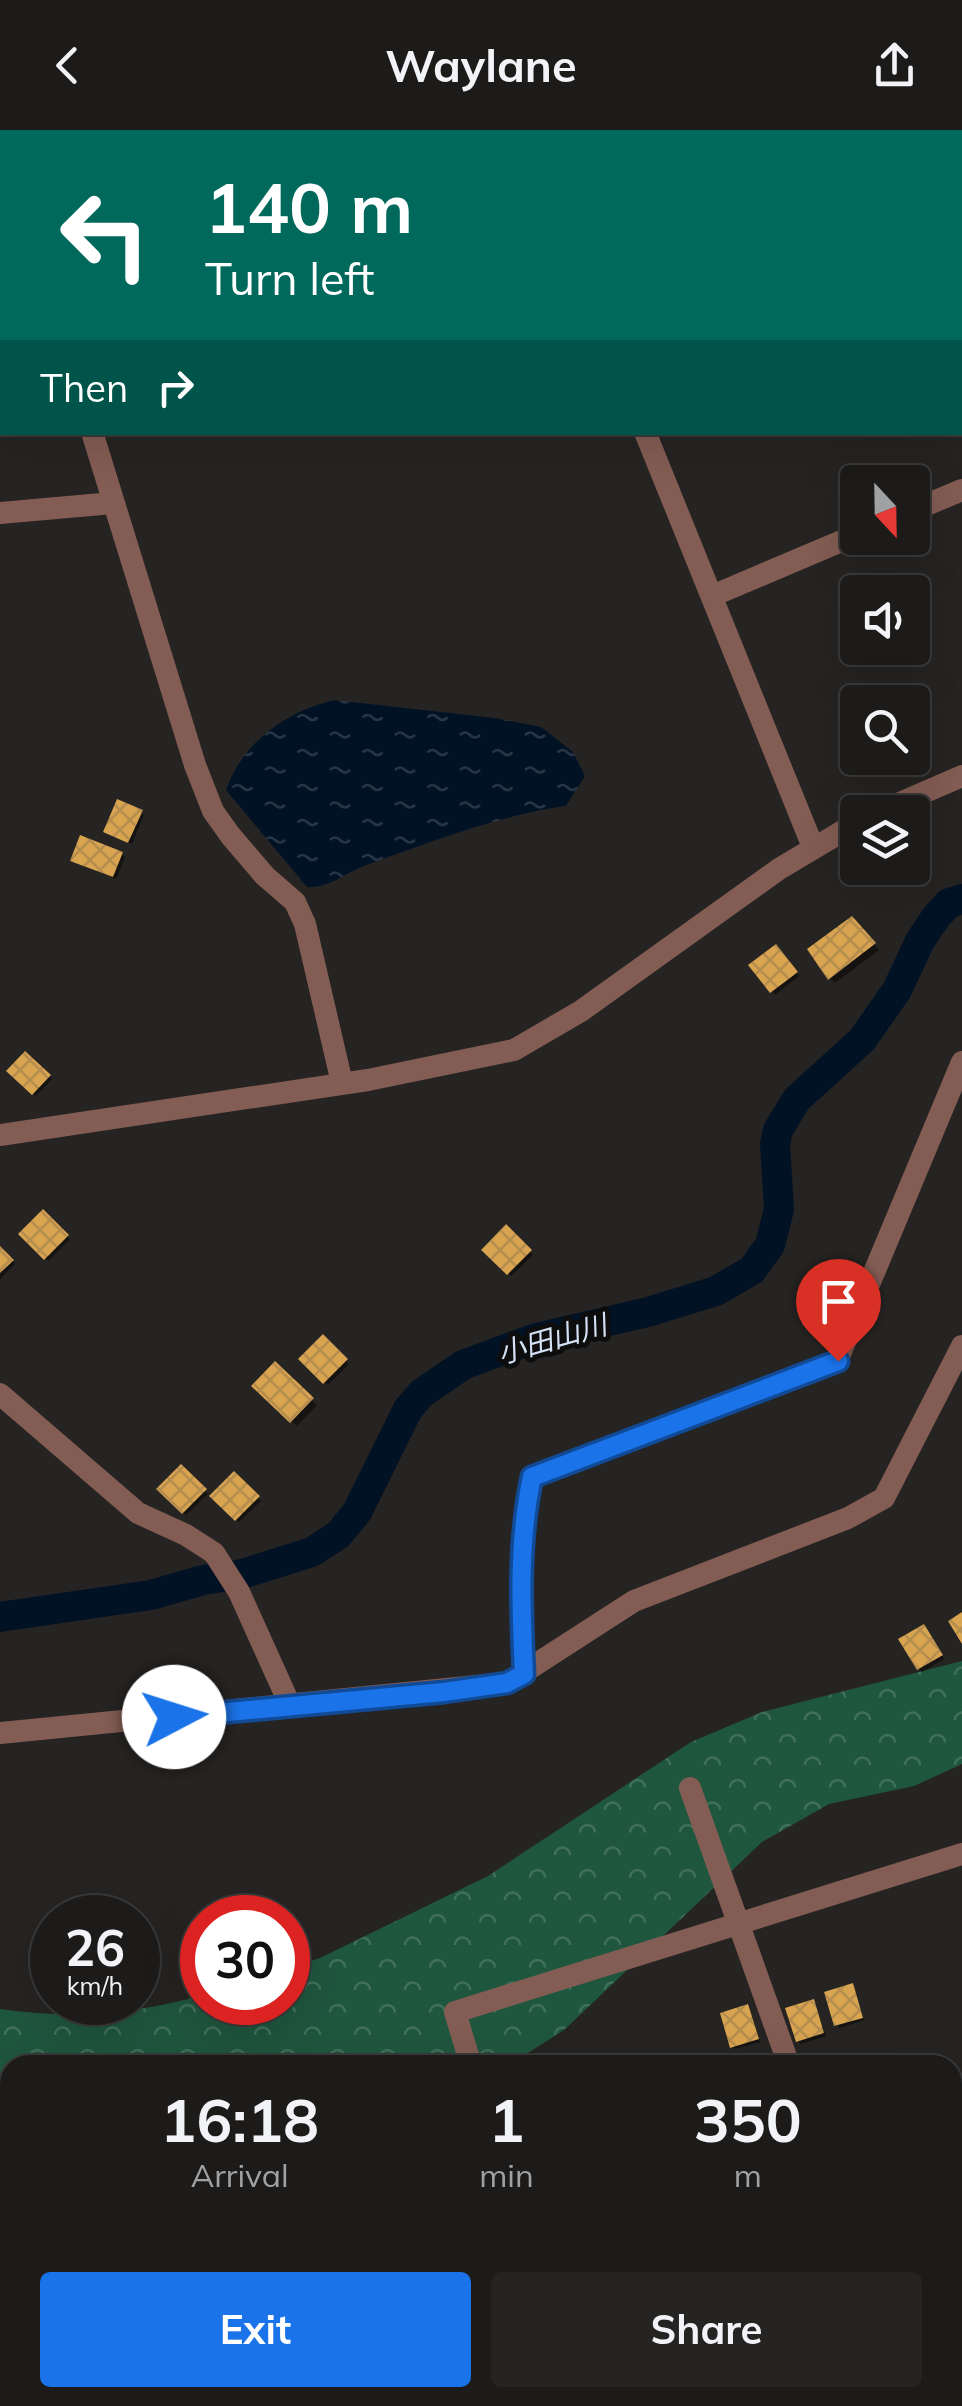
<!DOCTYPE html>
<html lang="en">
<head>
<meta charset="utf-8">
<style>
	body { margin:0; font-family:Mulish,"Noto Sans JP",sans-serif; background:#252423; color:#f1f3f6; height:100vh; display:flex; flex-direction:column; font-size:38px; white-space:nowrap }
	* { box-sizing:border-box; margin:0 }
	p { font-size:32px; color:#a0a1a2 }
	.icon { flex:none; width:55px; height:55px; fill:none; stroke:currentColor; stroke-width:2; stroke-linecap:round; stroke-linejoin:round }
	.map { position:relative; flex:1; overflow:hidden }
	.panel { position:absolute; left:0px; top:1925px; width:962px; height:352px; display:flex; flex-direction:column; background:#1c1b1a; border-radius:30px 30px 0 0; box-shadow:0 10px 40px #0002,0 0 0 2px #3a3939 }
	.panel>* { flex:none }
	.top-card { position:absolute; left:0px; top:0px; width:962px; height:305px; box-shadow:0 10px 40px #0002,0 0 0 2px #3a3939; background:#00695c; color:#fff; overflow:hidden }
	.needle { width:65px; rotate:158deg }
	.tools { position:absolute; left:840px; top:335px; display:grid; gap:20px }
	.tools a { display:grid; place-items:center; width:90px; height:90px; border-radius:10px; background:#1c1b1a; box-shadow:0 10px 40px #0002,0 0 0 2px #3a3939; font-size:50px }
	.speed { position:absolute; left:30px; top:1765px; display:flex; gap:20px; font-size:50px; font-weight:700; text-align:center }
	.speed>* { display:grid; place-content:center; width:130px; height:130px; border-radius:50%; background:#1c1b1a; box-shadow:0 10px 40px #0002,0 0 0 2px #3a3939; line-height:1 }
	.speed small { font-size:25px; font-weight:400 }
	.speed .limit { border:15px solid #d22; background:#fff; color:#111 }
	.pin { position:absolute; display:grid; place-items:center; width:85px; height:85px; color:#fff; margin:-102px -42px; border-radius:50% 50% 50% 0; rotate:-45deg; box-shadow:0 0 10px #0007 }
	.pin .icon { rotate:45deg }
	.me { position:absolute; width:110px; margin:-55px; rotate:85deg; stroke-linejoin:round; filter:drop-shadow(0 0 8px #0008) }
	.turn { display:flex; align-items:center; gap:35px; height:210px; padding:0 40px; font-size:45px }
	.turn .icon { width:130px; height:130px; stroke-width:2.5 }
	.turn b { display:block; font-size:70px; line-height:85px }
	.then { display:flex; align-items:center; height:95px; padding:0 40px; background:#0003; gap:20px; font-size:38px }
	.eta { display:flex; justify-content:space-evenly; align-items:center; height:170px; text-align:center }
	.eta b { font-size:60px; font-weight:700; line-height:70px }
	.button { display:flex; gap:20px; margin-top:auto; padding:20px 40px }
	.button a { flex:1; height:115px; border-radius:10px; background:#1a73e8; color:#fff; font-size:40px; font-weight:700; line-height:115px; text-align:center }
	.button a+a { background:#252423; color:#f1f3f6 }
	header { display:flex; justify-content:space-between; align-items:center; height:130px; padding:0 40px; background:#1c1b1a; font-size:45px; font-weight:700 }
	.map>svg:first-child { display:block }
</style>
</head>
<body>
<header><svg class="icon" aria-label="back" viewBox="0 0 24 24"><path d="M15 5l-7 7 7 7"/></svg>Waylane<svg class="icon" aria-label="share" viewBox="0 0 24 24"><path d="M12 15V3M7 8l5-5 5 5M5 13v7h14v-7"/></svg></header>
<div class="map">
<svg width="962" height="2276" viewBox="0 0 962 2276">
	<defs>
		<pattern id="forest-crowns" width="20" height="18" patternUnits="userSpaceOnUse" patternTransform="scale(2.5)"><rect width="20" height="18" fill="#1f563e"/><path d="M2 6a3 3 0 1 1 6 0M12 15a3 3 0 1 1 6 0" fill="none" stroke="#406f5a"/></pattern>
		<pattern id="water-ripples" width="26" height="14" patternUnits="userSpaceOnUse" patternTransform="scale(2.5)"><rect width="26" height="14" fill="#021225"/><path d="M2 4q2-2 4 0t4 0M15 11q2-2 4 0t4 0" fill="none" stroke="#283545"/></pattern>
		<pattern id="building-cross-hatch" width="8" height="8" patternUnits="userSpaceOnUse" patternTransform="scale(2.5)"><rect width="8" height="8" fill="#d9a450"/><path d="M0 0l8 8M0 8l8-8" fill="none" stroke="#b58d4e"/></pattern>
	</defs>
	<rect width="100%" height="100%" fill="#262422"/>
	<path fill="url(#forest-crowns)" d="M476 0H962L960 169V2Z
		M962 1531V1634L914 1656 829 1674 762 1712 564 1900 509 1935H10V2061L0 2062V1879C65 1889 140 1884 202 1865V1872H288V1838L320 1828 488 1746 691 1612 762 1582Z"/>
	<path fill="url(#water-ripples)" d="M588 0H769V2H587Z
		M890 0H962V172L960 2H888Z
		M334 570 495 588 541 597 573 622 585 646 566 676C503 684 425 714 364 736 346 743 327 759 307 757L226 660C243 612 285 582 334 570Z"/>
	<path fill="#0007" d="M141 682 144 685 132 714 109 704Z
		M121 724 125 727 116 749 73 730Z
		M852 789 879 820 835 853 830 848Z
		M776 817 799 846 775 865 752 836Z
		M25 924 52 949 36 966 9 941Z
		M43 1083 70 1109 48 1131 22 1104Z
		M506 1098 533 1125 511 1146 485 1120Z
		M0 1119 15 1134 0 1149Z
		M323 1207 349 1234 328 1255 301 1229Z
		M275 1235 317 1275 297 1296 255 1256Z
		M181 1338 208 1364 186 1385 160 1359Z
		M234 1344 261 1371 239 1392 213 1366Z
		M927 1500 944 1529 922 1542 919 1539Z
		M852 1856 864 1890 840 1898 837 1895Z
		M813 1872 826 1906 801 1914 798 1911Z
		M748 1877 760 1912 735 1919 732 1916Z"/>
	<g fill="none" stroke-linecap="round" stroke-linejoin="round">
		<path stroke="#021225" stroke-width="5" d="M0 129 2 128"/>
		<path stroke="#021225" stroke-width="30" d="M0 1487 151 1465 203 1450 242 1444 312 1422 338 1405 357 1382 408 1279 422 1263 463 1235 536 1208 648 1182 716 1161 752 1140 770 1115 779 1079 775 1014 778 1000 797 969 862 910 897 860 920 811 936 787 949 773 962 769"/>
	</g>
	<path fill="url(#building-cross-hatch)" d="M117 669 143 680 128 713 103 702Z
		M80 705 123 722 113 747 70 731Z
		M852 786 876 813 828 850 807 819Z
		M776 814 798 842 770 863 748 835Z
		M25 921 51 945 32 965 6 941Z
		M43 1079 69 1105 44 1130 18 1104Z
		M506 1094 532 1120 507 1145 481 1120Z
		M0 1116 14 1130 0 1143Z
		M323 1204 348 1229 323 1254 298 1229Z
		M275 1231 314 1268 290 1293 251 1256Z
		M181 1334 207 1359 182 1384 156 1359Z
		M234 1341 260 1366 235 1391 209 1366Z
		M962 1482V1514L948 1491Z
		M924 1494 943 1525 917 1540 898 1509Z
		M853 1853 863 1888 834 1896 824 1862Z
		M814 1869 824 1903 796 1912 785 1878Z
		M748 1874 759 1909 730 1918 720 1883Z
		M725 2268H762L769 2276H715Z"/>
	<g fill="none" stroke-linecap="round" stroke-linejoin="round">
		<path stroke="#7b7977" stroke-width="2.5" stroke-dasharray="8 8" stroke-linecap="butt" d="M428 0 432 2"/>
		<path stroke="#835c53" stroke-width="22" d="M20 2 21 0
			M0 117 2 105
			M92 302 195 635 213 681 230 705 265 746 295 772 305 794 342 953
			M645 302 813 717
			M912 381 962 360
			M0 383 113 373
			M712 466 858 404
			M879 682 962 646
			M0 1005 368 950 514 920 581 881 779 739 858 692
			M0 1264 138 1383 186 1405 214 1423 239 1462 290 1575
			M525 1544C521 1480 518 1411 532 1347L837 1231 962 932
			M0 1603 507 1553 634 1471 848 1388 884 1368 962 1216
			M690 1658 789 1935
			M471 1935 455 1882 962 1724
			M952 2060 962 2058
			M952 2128 962 2119
			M576 2268 580 2276
			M897 2268 899 2276
			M191 2276 220 2268
			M789 2276 799 2268"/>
	</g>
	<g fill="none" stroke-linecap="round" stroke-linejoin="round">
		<defs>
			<path id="route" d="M174 1587 444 1562 507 1553 524 1544C521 1480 518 1411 532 1347L838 1231"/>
		</defs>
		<use href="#route" stroke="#114b97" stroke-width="25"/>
		<use href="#route" stroke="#1a73e8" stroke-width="18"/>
	</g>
	<g text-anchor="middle" stroke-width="10" stroke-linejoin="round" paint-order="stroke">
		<g font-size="28" font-style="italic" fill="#d2e2f4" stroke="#0e0d0d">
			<text transform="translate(552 1209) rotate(-16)" y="10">小田山川</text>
		</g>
	</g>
</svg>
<div class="tools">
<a><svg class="needle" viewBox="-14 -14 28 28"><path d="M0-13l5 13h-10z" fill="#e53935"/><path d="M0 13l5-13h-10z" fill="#a0a1a2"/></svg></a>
<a><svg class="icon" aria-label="sound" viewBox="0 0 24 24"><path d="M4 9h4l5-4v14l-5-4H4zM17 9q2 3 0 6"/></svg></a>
<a><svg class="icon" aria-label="search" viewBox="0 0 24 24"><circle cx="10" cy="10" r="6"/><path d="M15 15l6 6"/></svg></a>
<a><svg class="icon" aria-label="layers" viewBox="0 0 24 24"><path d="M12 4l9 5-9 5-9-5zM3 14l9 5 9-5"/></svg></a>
</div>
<div class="speed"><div>26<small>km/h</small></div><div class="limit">30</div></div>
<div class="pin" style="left:838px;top:1231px;background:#d93025"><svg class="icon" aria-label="arrive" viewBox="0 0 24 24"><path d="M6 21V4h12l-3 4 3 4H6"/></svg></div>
<svg class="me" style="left:174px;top:1587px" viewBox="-20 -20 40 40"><circle r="19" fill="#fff"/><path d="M0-13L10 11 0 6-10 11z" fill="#1a73e8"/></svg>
<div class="top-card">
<div class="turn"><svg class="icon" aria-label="left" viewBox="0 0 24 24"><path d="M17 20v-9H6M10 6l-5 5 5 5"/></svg><div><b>140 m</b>Turn left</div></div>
<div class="then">Then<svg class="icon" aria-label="right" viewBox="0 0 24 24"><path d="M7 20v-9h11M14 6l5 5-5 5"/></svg></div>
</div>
<section class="panel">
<div class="eta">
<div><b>16:18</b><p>Arrival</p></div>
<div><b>1</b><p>min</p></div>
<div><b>350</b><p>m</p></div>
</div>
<div class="button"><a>Exit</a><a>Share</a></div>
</section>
</div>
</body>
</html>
